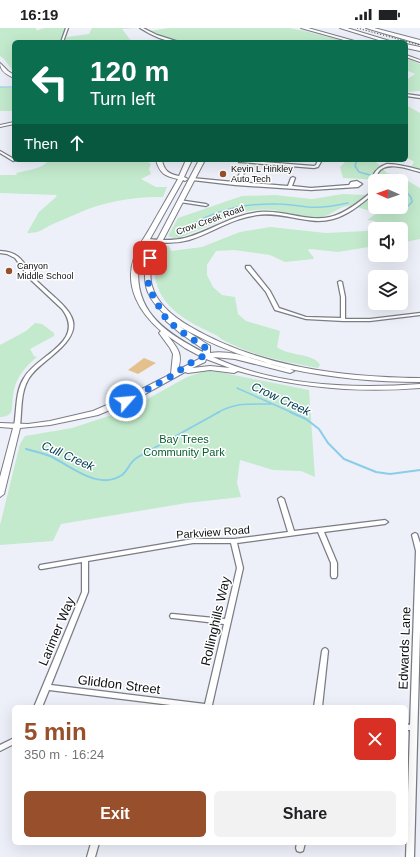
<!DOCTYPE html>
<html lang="en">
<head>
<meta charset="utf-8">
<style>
	body { margin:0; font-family:Helvetica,sans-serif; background:#f2f2f2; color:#202124; height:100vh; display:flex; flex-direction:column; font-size:15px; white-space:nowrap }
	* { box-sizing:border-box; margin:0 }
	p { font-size:13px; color:#757577 }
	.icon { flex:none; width:22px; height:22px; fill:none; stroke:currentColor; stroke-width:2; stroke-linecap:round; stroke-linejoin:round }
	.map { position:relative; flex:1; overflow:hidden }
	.details { position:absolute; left:12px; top:677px; width:396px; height:140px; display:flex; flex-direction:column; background:#fff; border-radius:6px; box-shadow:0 4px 16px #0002 }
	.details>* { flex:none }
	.hud { position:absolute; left:12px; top:12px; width:396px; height:122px; border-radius:6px; box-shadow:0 4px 16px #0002; background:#0b6e4f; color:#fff; overflow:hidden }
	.needle { width:26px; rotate:272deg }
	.tools { position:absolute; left:368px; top:146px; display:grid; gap:8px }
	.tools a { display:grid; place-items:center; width:40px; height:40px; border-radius:6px; background:#fff; box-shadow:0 4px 16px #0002; font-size:20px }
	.pin { position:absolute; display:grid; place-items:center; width:34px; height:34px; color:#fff; margin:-17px; border-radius:8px; box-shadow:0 2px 6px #0006 }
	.me { position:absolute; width:44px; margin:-22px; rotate:63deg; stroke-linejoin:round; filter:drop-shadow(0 0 3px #0008) }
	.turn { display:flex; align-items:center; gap:14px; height:84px; padding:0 12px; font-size:18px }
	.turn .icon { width:52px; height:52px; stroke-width:2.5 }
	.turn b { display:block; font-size:28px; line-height:34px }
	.then { display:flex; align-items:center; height:38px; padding:0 12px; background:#0003; gap:8px; font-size:15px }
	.round { display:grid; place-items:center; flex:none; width:42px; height:42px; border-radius:6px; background:#f2f2f2 }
	.headline { display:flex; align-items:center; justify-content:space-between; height:68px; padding:0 12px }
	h1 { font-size:24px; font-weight:800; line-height:30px; color:#97502b }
	.action { display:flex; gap:8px; margin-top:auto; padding:8px 12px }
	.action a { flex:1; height:46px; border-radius:6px; background:#97502b; color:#fff; font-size:16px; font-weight:800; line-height:46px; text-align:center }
	.action a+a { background:#f2f2f2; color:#202124 }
	.status { display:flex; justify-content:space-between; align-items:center; height:28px; padding:0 20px; background:#fff; direction:ltr }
	.status svg { height:11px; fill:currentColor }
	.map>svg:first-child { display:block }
</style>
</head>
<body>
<div class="status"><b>16:19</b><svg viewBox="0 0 49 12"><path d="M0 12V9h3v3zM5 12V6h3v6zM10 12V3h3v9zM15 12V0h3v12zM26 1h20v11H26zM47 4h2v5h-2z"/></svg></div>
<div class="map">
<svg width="420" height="829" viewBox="0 0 420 829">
	<rect width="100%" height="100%" fill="#edf0f9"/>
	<path fill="#c3eacc" d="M0 0H36V2H38L44 0H65L66 5 59 14H14V44L4 31 0 28Z
		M92 0H138L122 1 132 14H64L67 9 89 6Z
		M169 0H289L305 3 347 14H185L162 8 150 3Z
		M406 30 420 36V63L406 64V52L415 46 406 42Z
		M0 59 14 60V83H0Z
		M406 77 420 85V141L411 139 414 134 406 129Z
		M49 132H146L151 136 149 141 151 146 141 151 156 159H167L163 169C138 168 105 173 81 184 72 188 62 192 53 196 42 201 41 205 27 205L39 184 55 170 57 167 0 165V147H17L16 145C27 142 43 141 49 132Z
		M347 132H374L387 145 401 149 420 160V211L401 215V201H375V218L338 224 310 221 308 222 314 230 313 231 285 234 270 227 234 222 216 223 207 237V247L213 259 222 267 235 269 238 286 246 293 280 303 277 319C287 328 315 325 320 337L318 340C288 334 257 329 229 315 224 313 220 310 216 307 190 295 159 280 155 248 154 238 156 226 162 219L169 218 171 223 202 219 240 204 270 199 326 205 365 203 370 202 375 193 367 192 377 185 357 179 373 169 375 170V179H401V153L343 150 340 139Z
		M343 166 367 167 350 178C340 177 331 188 321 189 305 191 289 184 272 182 256 180 239 185 224 190L223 192 179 210H174L168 208 178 190 242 168 275 167 312 171Z
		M35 295 42 296 54 305V308L30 321 34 328 37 329C24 340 15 350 13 368 12 373 13 380 11 384 9 388 4 389 0 389V317L26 303Z
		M205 343 219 344 309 362 315 449 301 443 273 442 240 432 237 455 241 469 187 475 61 496 53 513 0 517V497L20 416 25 408 72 400 115 386 135 378 187 349Z"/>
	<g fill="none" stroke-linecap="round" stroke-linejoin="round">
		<path stroke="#8acde9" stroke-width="1" d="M0 59H14"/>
		<path stroke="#8acde9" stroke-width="1.5" d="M357 132 355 138 359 144 392 153
			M393 180 408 178 412 174 411 169 401 158
			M177 207C206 184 241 175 278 176 288 176 298 178 308 179 322 180 335 178 348 175
			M237 360 293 385
			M217 385C236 374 250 376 271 376"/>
		<path stroke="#8acde9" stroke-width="2" d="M290 384 306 391 319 401 328 415 344 431 376 444 390 446 420 442
			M26 421C34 423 42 425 50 428 71 438 98 463 122 447 129 442 128 435 138 429L219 384"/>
	</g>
	<path fill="#e4c08d" d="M144 330 156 335 138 346 128 342Z"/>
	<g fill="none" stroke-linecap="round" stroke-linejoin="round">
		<defs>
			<path id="street" d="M66 0H68L63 14H61Z
				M140 0H143L157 7 179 14C166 14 151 7 140 0Z
				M406 66 420 68V70L406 68Z
				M0 123 14 131V132H16L13 133 0 125Z
				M239 132 314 138 316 137 318 132H322L318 139 314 140 240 134H239Z
				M387 136C398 136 409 139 420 142V144C409 141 385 132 378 145 374 152 374 160 372 167 361 176 348 187 333 191 308 198 283 183 257 187 232 190 212 205 189 212 174 216 161 215 146 213L144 212 146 211C160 212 172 213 185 210 211 203 233 186 260 184 284 182 307 194 330 189 344 186 358 175 369 166 371 152 372 141 387 136Z
				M243 141 246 142 238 154 288 158 291 150 293 149 295 150 292 158 311 160 349 157 351 154 357 153 362 156 358 159 311 162 235 157 192 152 190 151 192 150 234 154Z
				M179 172 206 176 208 177 206 178 180 174H179Z
				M0 223C24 224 24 239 38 254 65 280 94 294 53 327 45 334 35 341 29 350 20 364 22 383 20 398L17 400 14 398C17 382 15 364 24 350 37 327 87 314 62 281L31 252 15 230 7 226 0 225Z
				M246 238H250L270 263 279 280 306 289 341 290V269L338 254 340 253 342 254 345 269V291H370L420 285V287L370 293H343L306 291 275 282 266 264 246 240Z
				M281 469 284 471 294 503 385 492 388 494 385 496 324 504 337 535V548L336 550H332L331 548V535L318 504 237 515 243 540 212 677 214 679H187L49 662 42 679H34L82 564V534L42 541H40L39 539 40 537 193 511H234L288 504 278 471ZM193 515H231L237 540 225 591 173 586H171L170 588 171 590H173L224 596 205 676 51 657 88 564V533Z
				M415 505 417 506 420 515V604L414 829H406L410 702H406V696L410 697 416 523 412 507 413 506Z
				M325 620 327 621 328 623 322 679H314L322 623 323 621Z
				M14 710V716L0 723V717Z
				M91 815H99L95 829H87Z
				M297 815H305L303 823 300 824 297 823 296 820Z"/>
			<path id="secondary" d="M301 0H308L358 14H351Z
				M406 27 420 32V34L406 29Z
				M0 35 8 43 14 47V50C7 47 0 43 0 35Z
				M14 94V96L0 99V97Z
				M156 132H162C164 143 169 146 179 148L186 132H192L184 149 188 151 185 153 183 152 140 229C130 280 162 303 203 324V321L180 305 166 293V291L169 290C148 272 141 259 147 231L199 132H205L153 231C151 240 149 249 152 258 157 276 175 290 191 299 259 339 342 349 420 350V354C376 354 333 350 290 341L294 343 290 345 235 331 213 329C275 358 353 361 420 356V360C358 365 298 360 238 343L234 345 210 342 188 345 185 344 136 371 98 387 50 397 20 400 4 466 0 469V449L13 400 0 399V395L28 396 50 393 93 383 130 367 171 346 173 326 170 320 159 305 161 303C140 285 124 259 134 230 137 219 145 209 150 200 159 184 169 167 178 151 165 148 160 146 156 132ZM179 298C213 318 251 332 290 341 264 336 236 321 210 325V318ZM168 308 185 320 200 328 199 331 178 342C183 325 178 321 168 308ZM206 331 230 340 210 338 192 340 205 334Z"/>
			<path id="highway" d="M340 0H347L393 14H385Z
				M366 0H374L420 12V16Z
				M406 16 420 19V23L406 20Z"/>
		</defs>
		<use href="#street" stroke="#7b7d86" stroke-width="2.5"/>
		<use href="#secondary" stroke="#7b7d86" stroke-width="2"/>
		<use href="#highway" stroke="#7b7d86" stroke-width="2"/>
		<use href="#street" fill="#fff" fill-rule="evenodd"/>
		<use href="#secondary" fill="#fff" fill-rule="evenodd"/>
		<use href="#highway" fill="#fff" fill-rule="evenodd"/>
		<path stroke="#3d3e43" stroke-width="1" stroke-dasharray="1 2" stroke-linecap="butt" d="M357 0 420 17"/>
	</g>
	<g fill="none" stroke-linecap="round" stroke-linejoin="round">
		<path stroke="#1a73e8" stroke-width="7" stroke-dasharray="0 12.6" d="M126 373 170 349 198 330 205 328 206 320 182 304 168 293 160 282 158 276 152 266 148 254 150 230"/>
	</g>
	<g fill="#97502b" stroke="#fff" stroke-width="1.5">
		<circle cx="223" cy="146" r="4"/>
		<circle cx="9" cy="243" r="4"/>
	</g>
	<g text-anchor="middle" stroke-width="3" stroke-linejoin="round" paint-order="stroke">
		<g font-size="9" fill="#0e0f12" stroke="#fff" text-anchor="start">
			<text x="231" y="144">Kevin L Hinkley<tspan x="231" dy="10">Auto Tech</tspan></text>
			<text x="17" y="241">Canyon<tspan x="17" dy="10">Middle School</tspan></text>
		</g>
		<g font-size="9" fill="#0e0f12" stroke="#fff">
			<text transform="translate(210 192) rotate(-20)" y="3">Crow Creek Road</text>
		</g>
		<g font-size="11" fill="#065d2e" stroke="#fff">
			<text x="184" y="415">Bay Trees<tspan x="184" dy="13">Community Park</tspan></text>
		</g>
		<g font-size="11" fill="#0e0f12" stroke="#fff">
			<text transform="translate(213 504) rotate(-4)" y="4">Parkview Road</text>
		</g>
		<g font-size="12" font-style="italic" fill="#024053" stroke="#fff">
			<text transform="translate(281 371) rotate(25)" y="4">Crow Creek</text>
			<text transform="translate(68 428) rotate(24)" y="4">Cull Creek</text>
		</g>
		<g font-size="13" fill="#0e0f12" stroke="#fff">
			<text transform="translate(215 593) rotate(-77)" y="5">Rollinghills Way</text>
			<text transform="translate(56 603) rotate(-67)" y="5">Larimer Way</text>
			<text transform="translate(404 620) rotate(-88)" y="5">Edwards Lane</text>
			<text transform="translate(119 656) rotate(7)" y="5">Gliddon Street</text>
		</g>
	</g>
</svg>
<div class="tools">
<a><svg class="needle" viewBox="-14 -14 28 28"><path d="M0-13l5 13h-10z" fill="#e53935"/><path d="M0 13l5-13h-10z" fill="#757577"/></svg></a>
<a><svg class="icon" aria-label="sound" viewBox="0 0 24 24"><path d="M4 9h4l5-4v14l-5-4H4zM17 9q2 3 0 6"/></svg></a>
<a><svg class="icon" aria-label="layers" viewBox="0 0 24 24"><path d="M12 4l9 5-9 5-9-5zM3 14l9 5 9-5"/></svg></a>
</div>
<div class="pin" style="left:150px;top:230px;background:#d93025"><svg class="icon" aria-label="arrive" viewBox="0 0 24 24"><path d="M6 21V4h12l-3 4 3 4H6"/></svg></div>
<svg class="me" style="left:126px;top:373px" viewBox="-20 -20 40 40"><circle r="17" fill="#1a73e8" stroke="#fff" stroke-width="3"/><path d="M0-11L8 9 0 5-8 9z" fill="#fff"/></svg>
<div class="hud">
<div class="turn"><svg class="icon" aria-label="left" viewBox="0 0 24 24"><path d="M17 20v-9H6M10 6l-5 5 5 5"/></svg><div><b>120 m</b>Turn left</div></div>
<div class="then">Then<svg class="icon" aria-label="ahead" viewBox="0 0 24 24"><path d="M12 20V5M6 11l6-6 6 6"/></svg></div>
</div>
<section class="details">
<div class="headline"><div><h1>5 min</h1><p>350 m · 16:24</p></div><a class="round" style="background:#d93025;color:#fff"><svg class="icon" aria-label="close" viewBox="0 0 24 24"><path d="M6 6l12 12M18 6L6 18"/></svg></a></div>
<div class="action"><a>Exit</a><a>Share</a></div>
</section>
</div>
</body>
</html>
